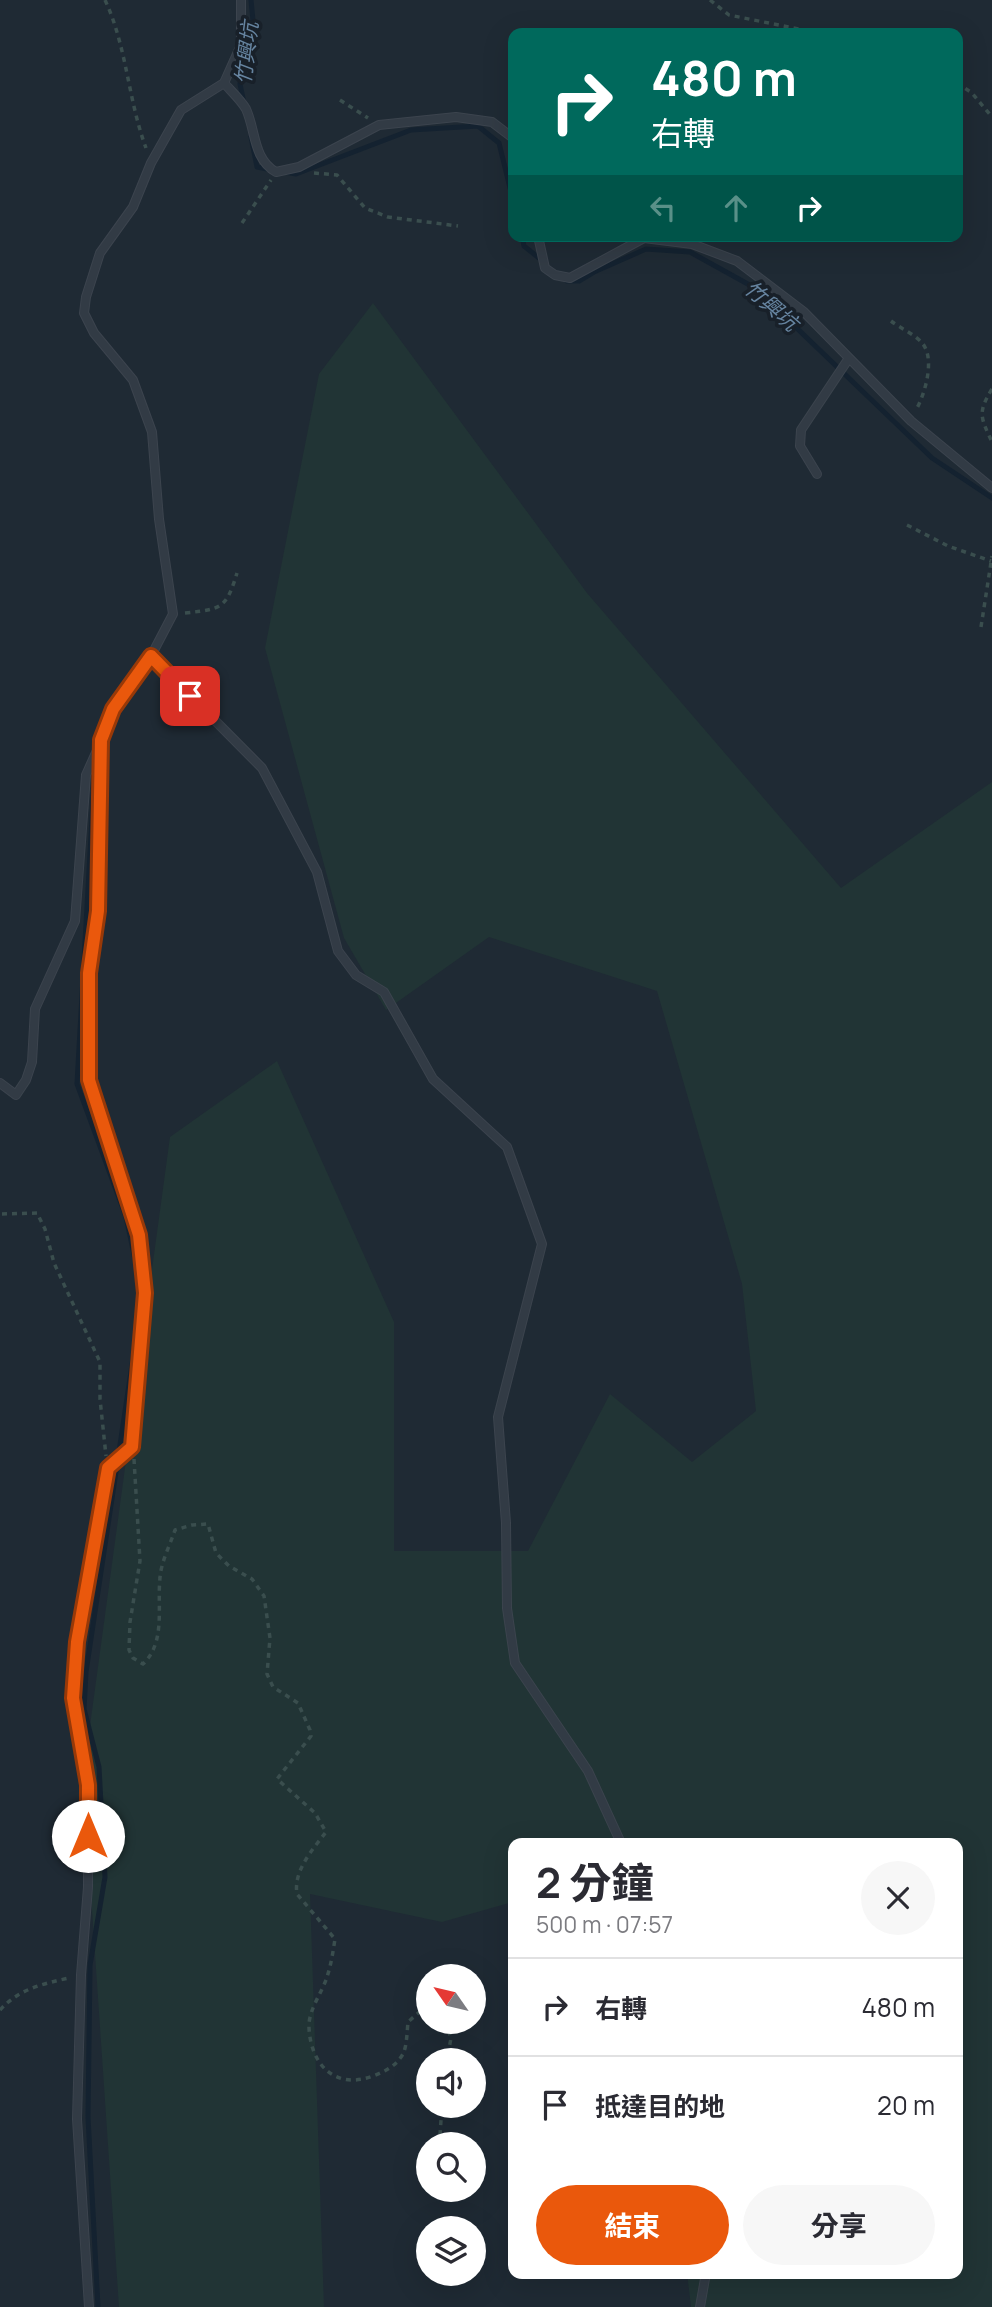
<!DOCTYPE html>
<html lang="zh-TW">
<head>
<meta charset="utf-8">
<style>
	body { margin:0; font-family:Manrope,"Noto Sans TC",sans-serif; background:#f7f7f7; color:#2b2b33; height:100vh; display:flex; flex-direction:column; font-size:26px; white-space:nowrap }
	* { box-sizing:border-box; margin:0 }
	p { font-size:23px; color:#7c7c81 }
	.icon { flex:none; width:38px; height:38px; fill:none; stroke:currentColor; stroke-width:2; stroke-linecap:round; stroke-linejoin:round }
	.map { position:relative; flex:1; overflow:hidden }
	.panel { position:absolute; left:508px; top:1838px; width:455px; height:441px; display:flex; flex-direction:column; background:#fff; border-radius:14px; box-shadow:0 7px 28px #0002 }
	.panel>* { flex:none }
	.banner { position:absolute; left:508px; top:28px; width:455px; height:214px; border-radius:14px; box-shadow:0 7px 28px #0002; background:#00695c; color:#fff; overflow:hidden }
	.needle { width:46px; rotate:304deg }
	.controls { position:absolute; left:416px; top:1964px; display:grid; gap:14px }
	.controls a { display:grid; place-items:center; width:70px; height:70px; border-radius:50%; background:#fff; box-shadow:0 7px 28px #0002; font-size:35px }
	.pin { position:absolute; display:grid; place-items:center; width:60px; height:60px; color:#fff; margin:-30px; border-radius:14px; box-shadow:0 4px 10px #0006 }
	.me { position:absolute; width:77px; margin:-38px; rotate:0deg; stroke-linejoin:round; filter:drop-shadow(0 0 5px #0008) }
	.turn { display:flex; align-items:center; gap:24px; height:147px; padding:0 28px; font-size:32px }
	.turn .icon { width:91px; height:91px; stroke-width:2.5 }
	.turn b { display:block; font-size:49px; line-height:60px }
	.lanes { display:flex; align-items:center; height:66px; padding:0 28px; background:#0003; justify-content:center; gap:35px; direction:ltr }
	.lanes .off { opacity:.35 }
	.round { display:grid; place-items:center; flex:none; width:74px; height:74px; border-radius:37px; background:#f7f7f7 }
	.overview { display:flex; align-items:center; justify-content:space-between; height:119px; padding:0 28px }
	h1 { font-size:42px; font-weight:700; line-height:52px }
	.cta { display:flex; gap:14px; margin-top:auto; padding:14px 28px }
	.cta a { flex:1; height:80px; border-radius:42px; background:#ea580c; color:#fff; font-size:28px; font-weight:700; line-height:80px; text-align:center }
	.cta a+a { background:#f7f7f7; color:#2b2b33 }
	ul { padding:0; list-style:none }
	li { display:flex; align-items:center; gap:21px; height:98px; padding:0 28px; border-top:2px solid #e1e1e2 }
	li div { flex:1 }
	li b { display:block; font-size:26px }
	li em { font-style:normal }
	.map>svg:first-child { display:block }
</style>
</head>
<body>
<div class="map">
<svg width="992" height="2307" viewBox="0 0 992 2307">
	<rect width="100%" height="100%" fill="#1f2a34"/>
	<path fill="#213435" d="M373 303 587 593 841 888 992 782V2307H691L687 2273H957V1843H513V1902L442 1922 310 1894 324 2307H119L83 1777 170 1137 277 1061 394 1322V1551H528L610 1394 692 1462 756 1411 742 1284 657 991 489 937 386 1010 344 938 265 648 319 374Z"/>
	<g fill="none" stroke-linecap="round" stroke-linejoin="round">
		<path stroke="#142230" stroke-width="5" d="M244 103 240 84 254 31 251 0
			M251 137 257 167 272 170
			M285 172 296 174 411 130 478 126 499 143 513 200
			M522 236 524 246 544 262
			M567 281H579L594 272 646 249 690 252 755 288 932 458 992 498
			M94 783 77 1084 126 1217 138 1273 139 1318 86 1672 84 1709 99 1767 105 1877 90 1965 88 2117 98 2307"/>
		<defs>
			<path id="service" d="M224 83C231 91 241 100 246 109 256 131 253 159 276 172L299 167 379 125 456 117 492 122 513 138
				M538 236 545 268 555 275 570 278 644 238 692 244 737 261 804 312 911 421 992 488
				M817 474 800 446 801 430 849 358
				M151 656 262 768 317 872 338 951 356 975 384 992 433 1079 507 1147 542 1244 498 1417 506 1523 507 1608 515 1663 588 1771 621 1843
				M0 1083 16 1095 26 1080 32 1062 35 1009 75 921 86 775 99 746
				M89 2307 77 2119 81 1975 88 1887V1785L73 1698 77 1642 108 1468 132 1446 145 1292 139 1235 89 1080V973L98 911 101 740 113 709 151 656 173 614 159 519 152 432 133 380 94 333 84 313 86 297 100 253 133 207 151 163 181 110 224 83 241 45V0
				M700 2307 706 2273"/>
		</defs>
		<use href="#service" stroke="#3c444e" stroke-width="10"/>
		<path stroke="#3a4e4e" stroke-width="3.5" stroke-dasharray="5 5" stroke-linecap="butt" d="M105 0C127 47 128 100 146 148
			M710 0 729 15 818 33
			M957 83 972 93 992 117
			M340 100 368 118
			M314 173 337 175 365 208 388 217 458 226
			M242 223 271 180
			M891 321C900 328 916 335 923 344 935 360 925 394 916 410
			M992 389C977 413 981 418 992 442
			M907 525 948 546 991 561
			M185 613C222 609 226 609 237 573
			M981 627 992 556
			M2 1214 37 1213 45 1229 54 1263 100 1362V1399L106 1456
			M134 1459 140 1561 130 1622 129 1650 133 1658 143 1664C166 1642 157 1607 160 1578 161 1562 170 1545 175 1530L192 1525 208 1524 216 1553 229 1566 252 1579 264 1596 270 1638 267 1674 273 1687 298 1703 310 1730 311 1736 277 1779 315 1813 326 1832C313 1849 293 1871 297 1894L335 1939C333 1952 331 1965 327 1977 322 1993 308 2010 309 2028 311 2066 336 2090 373 2076 386 2071 396 2066 403 2054 407 2046 407 2031 408 2022L425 2007 429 2009
			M0 2010C19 1989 42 1984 69 1978
			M445 2021 451 2038 447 2060
			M440 2135 442 2105"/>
		<use href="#service" stroke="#323b45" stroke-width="8"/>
	</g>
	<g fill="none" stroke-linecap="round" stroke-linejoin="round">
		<defs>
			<path id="route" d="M88 1836V1785L73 1698 77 1642 108 1468 132 1447 145 1293 139 1235 89 1080V973L98 911 101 740 113 709 151 656 190 696"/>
		</defs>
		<use href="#route" stroke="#983908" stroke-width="18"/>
		<use href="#route" stroke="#ea580c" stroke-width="12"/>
	</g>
	<g text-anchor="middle" stroke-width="7" stroke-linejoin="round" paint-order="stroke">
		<g font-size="21" font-style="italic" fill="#6684a0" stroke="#182029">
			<text transform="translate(247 53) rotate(-83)" y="7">竹興坑</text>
			<text transform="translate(771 306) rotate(41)" y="7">竹興坑</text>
		</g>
	</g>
</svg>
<div class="controls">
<a><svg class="needle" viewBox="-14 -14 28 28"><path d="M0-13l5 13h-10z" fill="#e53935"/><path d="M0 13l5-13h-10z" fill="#7c7c81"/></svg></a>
<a><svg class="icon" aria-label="sound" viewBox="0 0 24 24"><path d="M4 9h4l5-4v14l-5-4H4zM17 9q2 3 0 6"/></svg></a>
<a><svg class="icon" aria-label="search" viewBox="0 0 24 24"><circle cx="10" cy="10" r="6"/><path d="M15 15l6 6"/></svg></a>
<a><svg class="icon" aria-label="layers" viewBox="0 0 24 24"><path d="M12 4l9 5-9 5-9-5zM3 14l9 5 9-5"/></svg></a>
</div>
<div class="pin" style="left:190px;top:696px;background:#d93025"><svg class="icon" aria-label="arrive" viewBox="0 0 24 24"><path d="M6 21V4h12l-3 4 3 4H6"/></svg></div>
<svg class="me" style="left:88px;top:1836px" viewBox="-20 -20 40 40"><circle r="19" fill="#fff"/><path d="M0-13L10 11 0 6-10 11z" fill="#ea580c"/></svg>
<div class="banner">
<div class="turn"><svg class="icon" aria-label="right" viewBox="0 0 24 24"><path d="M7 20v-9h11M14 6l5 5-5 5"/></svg><div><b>480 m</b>右轉</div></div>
<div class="lanes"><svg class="icon off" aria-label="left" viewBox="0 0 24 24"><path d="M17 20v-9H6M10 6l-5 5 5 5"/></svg><svg class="icon off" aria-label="ahead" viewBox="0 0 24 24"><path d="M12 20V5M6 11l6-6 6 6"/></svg><svg class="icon" aria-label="right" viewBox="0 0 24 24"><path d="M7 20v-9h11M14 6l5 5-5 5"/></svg></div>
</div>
<section class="panel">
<div class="overview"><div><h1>2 分鐘</h1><p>500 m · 07:57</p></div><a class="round"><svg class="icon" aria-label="close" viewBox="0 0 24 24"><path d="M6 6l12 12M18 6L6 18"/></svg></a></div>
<ul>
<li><svg class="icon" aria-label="right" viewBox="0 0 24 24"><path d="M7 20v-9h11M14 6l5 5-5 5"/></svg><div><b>右轉</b></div><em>480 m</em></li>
<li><svg class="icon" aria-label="arrive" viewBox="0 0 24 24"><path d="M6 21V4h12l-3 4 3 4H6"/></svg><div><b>抵達目的地</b></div><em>20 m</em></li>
</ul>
<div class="cta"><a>結束</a><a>分享</a></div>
</section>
</div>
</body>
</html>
